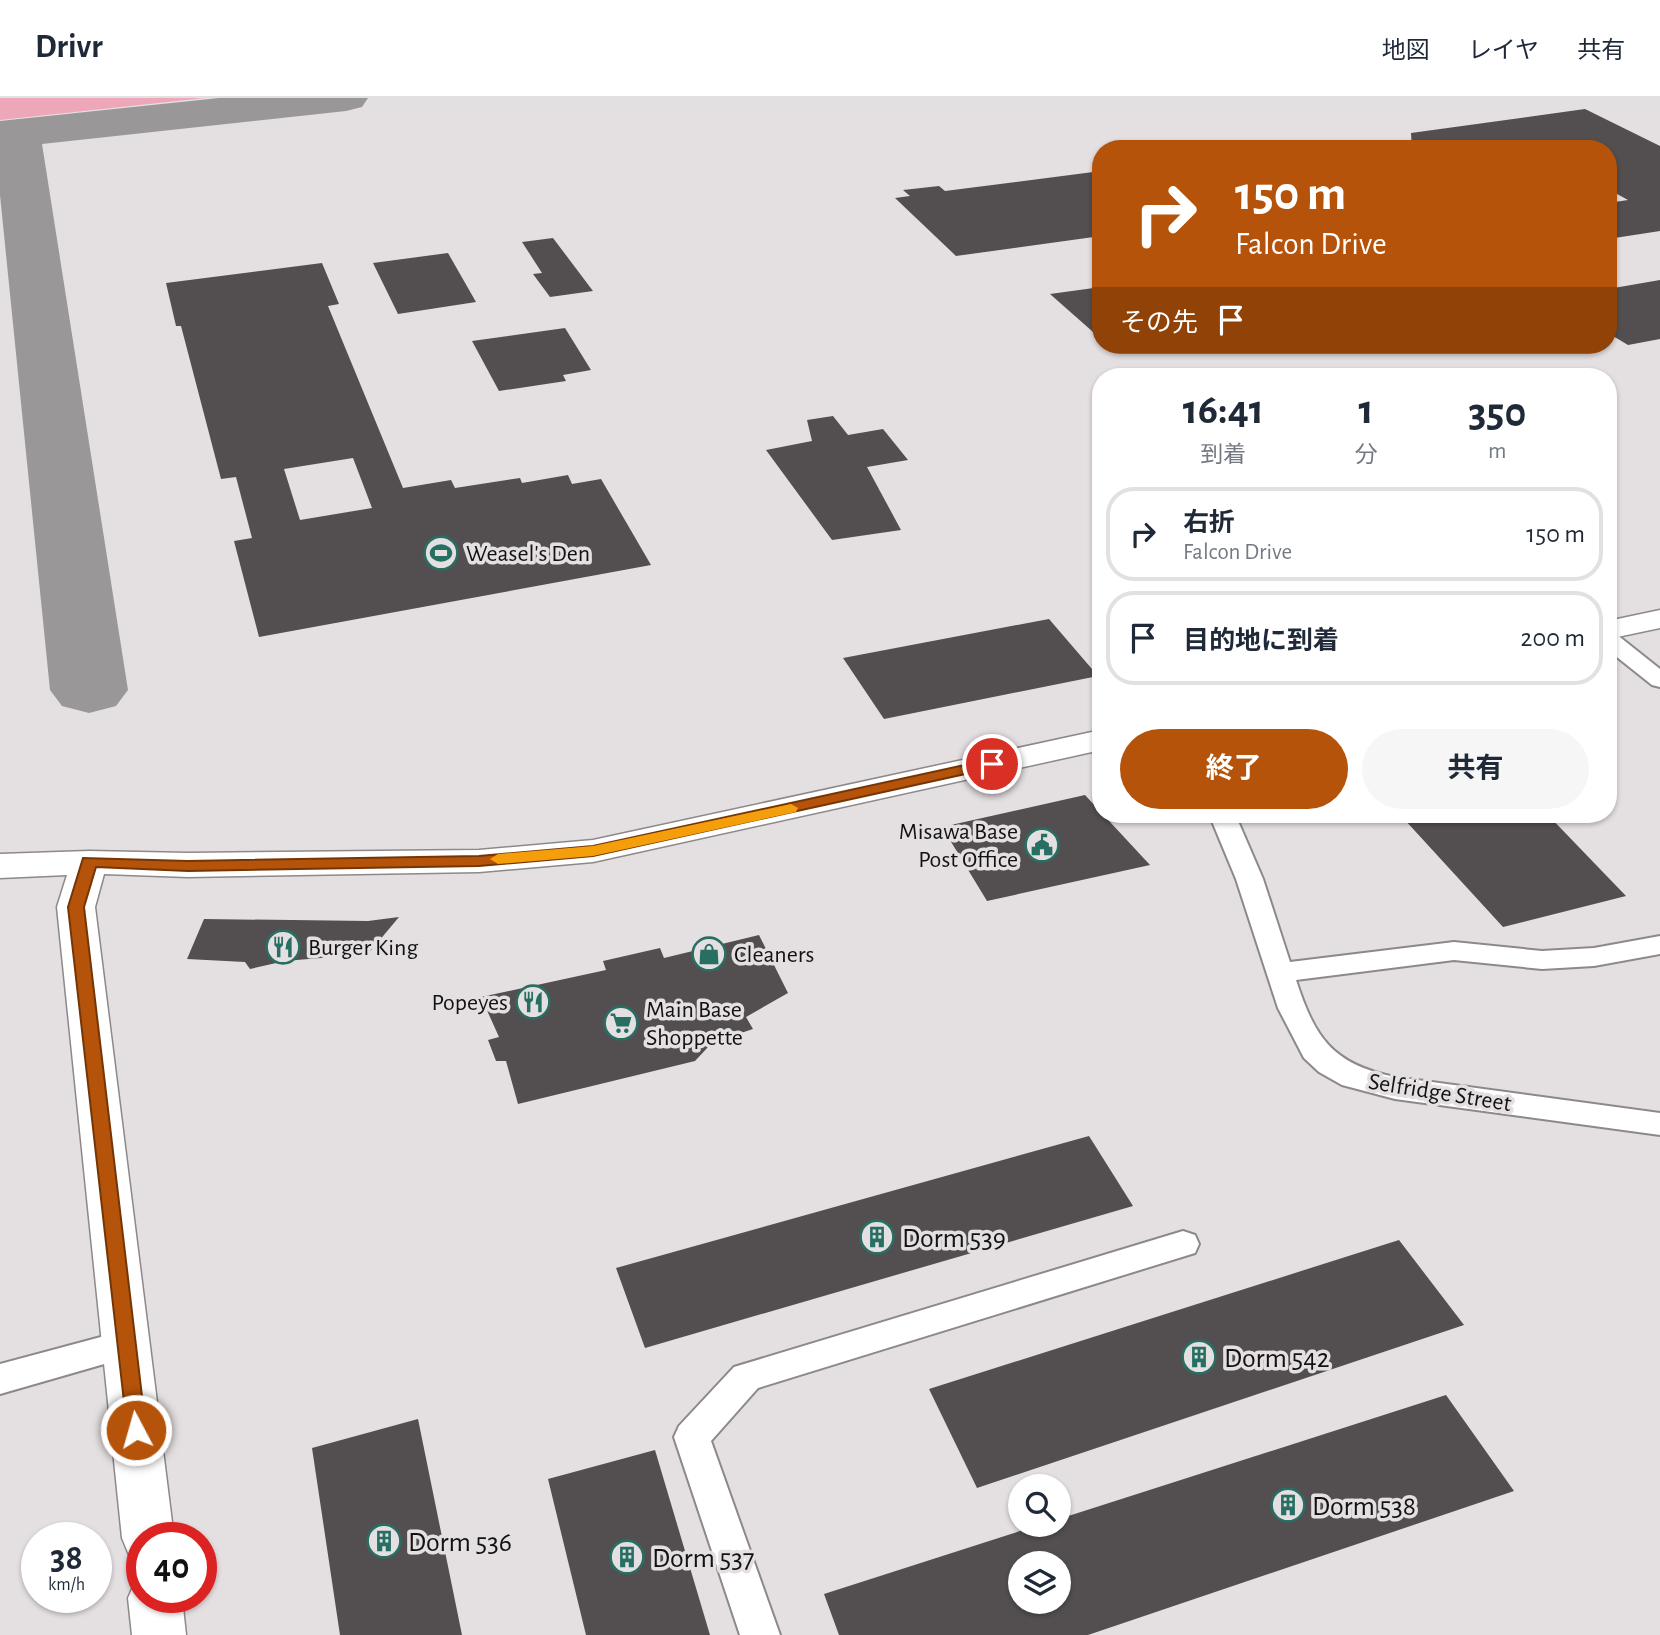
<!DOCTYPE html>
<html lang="ja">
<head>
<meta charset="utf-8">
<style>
	body { margin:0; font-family:"Alegreya Sans","Noto Sans JP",sans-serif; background:#f6f6f7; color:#1f2937; height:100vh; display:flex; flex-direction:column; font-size:26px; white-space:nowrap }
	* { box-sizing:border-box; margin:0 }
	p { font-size:23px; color:#747a83 }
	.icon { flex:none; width:38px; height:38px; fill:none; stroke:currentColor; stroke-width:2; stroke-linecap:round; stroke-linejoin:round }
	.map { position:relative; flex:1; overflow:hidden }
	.drawer { position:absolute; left:1092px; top:270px; width:525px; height:455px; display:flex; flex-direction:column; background:#fff; border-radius:28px; box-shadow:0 2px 5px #0004 }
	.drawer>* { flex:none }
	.top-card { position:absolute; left:1092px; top:42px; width:525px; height:214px; border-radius:28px; box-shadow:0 2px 5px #0004; background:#b45309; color:#fff; overflow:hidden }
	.tools { position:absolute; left:1008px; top:1376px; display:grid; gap:14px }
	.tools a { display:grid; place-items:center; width:63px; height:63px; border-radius:50%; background:#fff; box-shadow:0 2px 5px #0004; font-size:35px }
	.speed { position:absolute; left:21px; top:1424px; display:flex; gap:14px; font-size:35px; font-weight:700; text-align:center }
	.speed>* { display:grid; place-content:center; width:91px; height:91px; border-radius:50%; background:#fff; box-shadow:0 2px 5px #0004; line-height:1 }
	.speed small { font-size:18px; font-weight:400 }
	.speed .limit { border:10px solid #d22; background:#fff; color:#111 }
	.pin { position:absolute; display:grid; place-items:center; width:60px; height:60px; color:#fff; margin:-30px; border:4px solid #fff; border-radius:50%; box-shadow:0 2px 7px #0007 }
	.me { position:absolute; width:77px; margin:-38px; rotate:354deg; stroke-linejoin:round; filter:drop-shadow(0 0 5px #0008) }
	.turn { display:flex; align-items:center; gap:24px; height:147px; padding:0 28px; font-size:32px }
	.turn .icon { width:91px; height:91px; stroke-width:2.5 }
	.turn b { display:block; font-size:49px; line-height:60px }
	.then { display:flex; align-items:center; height:66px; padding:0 28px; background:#0003; gap:14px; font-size:26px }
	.eta { display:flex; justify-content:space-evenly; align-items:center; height:119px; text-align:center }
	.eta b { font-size:42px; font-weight:700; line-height:49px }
	.button { display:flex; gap:14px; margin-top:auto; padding:14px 28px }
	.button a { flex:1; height:80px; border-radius:42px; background:#b45309; color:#fff; font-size:28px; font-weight:700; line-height:80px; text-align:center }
	.button a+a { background:#f6f6f7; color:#1f2937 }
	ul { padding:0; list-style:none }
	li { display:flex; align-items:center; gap:21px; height:94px; margin:0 14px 10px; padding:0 14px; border:4px solid #e0e1e3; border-radius:28px }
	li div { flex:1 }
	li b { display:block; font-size:26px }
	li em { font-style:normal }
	header { display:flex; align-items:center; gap:42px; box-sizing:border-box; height:98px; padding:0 35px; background:#fff; border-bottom:2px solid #e0e1e3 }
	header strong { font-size:33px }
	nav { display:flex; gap:38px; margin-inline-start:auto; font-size:24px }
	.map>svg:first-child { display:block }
</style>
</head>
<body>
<header>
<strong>Drivr</strong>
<nav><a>地図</a><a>レイヤ</a><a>共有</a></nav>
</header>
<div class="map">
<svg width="1660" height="1537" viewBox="0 0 1660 1537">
	<rect width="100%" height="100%" fill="#e4dfe0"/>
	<path fill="#eea6b9" d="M0 0H205L0 22Z"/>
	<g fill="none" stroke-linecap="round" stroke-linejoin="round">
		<path fill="#9a9798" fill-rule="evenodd" d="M219 0H368L362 9 346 13 42 46 128 592 116 608 89 615 62 608 50 592 0 97V23Z"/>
	</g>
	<path fill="#534f50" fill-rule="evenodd" d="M1585 11 1660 48V133L1608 141V105L1628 102 1608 91V51H1412L1411 35Z
		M1101 73V138L956 158 895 100 910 98 903 92 939 88 945 93Z
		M553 140 593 193 550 199 533 176 542 175 522 144Z
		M448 155 476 204 398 216 373 165Z
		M322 165 339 206 328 208 403 390 451 382 455 390 520 380 522 385 568 377 572 386 601 381 651 467 259 539 234 443 252 440 236 379 221 381 181 228H176L166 185ZM353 360 372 410 300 422 284 371Z
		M1660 182V241L1628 247 1608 235V191Z
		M1101 189V241L1050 196Z
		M565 230 591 272 563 277 566 283 499 293 472 243Z
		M833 318 848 337 883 331 908 362 867 369 901 432 832 442 766 352 812 343 807 322Z
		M1049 521 1098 578 884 621 843 560Z
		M1085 697 1150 767 987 803 942 729Z
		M1430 716H1547L1626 798 1503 829 1404 721Z
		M399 819 368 856 285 863 250 871 245 864 187 861 204 821 368 823Z
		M759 837 788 895 746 919 753 931 738 936 740 940 710 947 695 963 518 1006 506 963H496L488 942 499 939 481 899 606 872 603 863 660 850 664 860Z
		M1089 1038 1133 1108 645 1250 616 1170Z
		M1399 1142 1464 1227 977 1390 929 1291Z
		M1446 1297 1514 1393 1088 1537H839L824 1496 1042 1426H1059V1421ZM1020 1465H1059V1503H1020Z
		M418 1321 462 1537H340L312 1350Z
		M655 1352 710 1537H586L548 1381Z"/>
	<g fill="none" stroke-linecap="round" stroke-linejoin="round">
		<defs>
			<path id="street" d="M1608 534 1616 536 1660 571V589L1652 587 1608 552Z
				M1209 716H1235L1263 781 1290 864 1454 844 1542 853 1594 850 1660 838V856L1594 868 1542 871 1454 862 1296 882C1315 940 1332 966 1395 979L1660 1015V1037L1395 1001 1342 987 1319 974 1304 960 1278 910 1236 781Z
				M1183 1133 1195 1137 1199 1146 1195 1155 758 1290 711 1343 780 1537H740L674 1339 679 1328 734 1269Z
				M127 1232 139 1236 144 1246 139 1256 0 1296V1266Z"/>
			<path id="secondary" d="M1660 512V530L1608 541V523Z
				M1101 632V652L593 764 479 774 188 779 104 776 95 809 174 1440H142V1461L129 1457 122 1440 57 809 67 777 0 780V756L89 753 188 755 479 752 593 742Z
				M142 1480V1500H182L186 1537H132L128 1500 136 1482Z"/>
		</defs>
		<use href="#street" stroke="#8d8889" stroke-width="4"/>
		<use href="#secondary" stroke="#8d8889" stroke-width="3"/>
		<use href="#street" fill="#fff" fill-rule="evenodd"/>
		<use href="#secondary" fill="#fff" fill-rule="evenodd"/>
	</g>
	<path fill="#b45309" stroke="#753606" stroke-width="2" d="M992 661 999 666 997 669 593 758 479 768 188 773 96 769 84 809 146 1332 143 1339 136 1341 128 1339 68 809 83 760 188 763 479 758 593 748Z"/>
	<path fill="#f59e0b" d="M791 706 798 710 796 714 593 758 498 766 490 761 498 756 593 748Z"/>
	<defs>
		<symbol id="stadium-ring" viewBox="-11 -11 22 22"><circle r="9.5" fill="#e4dfe0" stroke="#276e63" stroke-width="1.5"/><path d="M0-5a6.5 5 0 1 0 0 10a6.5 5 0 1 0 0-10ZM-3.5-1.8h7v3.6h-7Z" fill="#276e63"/></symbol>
		<symbol id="civic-ring" viewBox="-11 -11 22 22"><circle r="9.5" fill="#e4dfe0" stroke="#276e63" stroke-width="1.5"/><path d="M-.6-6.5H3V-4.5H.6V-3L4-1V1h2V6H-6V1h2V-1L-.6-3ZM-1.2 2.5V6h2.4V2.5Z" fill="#276e63"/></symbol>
		<symbol id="restaurant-ring" viewBox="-11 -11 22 22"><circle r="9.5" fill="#e4dfe0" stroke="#276e63" stroke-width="1.5"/><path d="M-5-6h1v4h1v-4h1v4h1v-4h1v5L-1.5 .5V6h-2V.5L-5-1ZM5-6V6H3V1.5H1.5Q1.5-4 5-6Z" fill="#276e63"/></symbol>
		<symbol id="shop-ring" viewBox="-11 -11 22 22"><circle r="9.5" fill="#e4dfe0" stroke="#276e63" stroke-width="1.5"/><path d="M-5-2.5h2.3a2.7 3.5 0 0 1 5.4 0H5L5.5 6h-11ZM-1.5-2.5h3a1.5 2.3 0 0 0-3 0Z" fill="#276e63"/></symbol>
		<symbol id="supermarket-ring" viewBox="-11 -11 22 22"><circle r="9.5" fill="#e4dfe0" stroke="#276e63" stroke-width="1.5"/><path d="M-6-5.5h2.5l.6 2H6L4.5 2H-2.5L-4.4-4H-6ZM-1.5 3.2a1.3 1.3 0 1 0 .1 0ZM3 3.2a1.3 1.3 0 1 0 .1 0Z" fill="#276e63"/></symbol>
		<symbol id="building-ring" viewBox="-11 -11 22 22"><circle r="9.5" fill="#e4dfe0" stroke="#276e63" stroke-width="1.5"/><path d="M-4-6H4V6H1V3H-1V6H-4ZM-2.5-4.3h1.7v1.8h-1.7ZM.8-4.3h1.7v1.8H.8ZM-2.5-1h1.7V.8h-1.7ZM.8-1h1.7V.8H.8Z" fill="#276e63"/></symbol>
	</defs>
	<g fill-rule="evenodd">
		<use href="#stadium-ring" x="422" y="436" width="38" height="38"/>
		<use href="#civic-ring" x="1023" y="728" width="38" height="38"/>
		<use href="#restaurant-ring" x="264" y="830" width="38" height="38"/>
		<use href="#shop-ring" x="690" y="837" width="38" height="38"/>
		<use href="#restaurant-ring" x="514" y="885" width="38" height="38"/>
		<use href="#supermarket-ring" x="602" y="906" width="38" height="38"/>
		<use href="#building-ring" x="858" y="1120" width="38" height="38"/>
		<use href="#building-ring" x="1180" y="1240" width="38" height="38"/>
		<use href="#building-ring" x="1269" y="1388" width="38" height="38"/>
		<use href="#building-ring" x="365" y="1424" width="38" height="38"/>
		<use href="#building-ring" x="608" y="1440" width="38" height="38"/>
	</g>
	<g text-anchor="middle" stroke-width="7" stroke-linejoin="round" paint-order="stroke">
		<g font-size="24" fill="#131212" stroke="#e4dfe0" text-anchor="start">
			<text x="466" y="463">Weasel's Den</text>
			<text x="1018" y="741" text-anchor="end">Misawa Base<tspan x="1018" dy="28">Post Office</tspan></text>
			<text x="308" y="857">Burger King</text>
			<text x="734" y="864">Cleaners</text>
			<text x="508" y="912" text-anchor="end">Popeyes</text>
			<text x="646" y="919">Main Base<tspan x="646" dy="28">Shoppette</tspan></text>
		</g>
		<g font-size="24" fill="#131212" stroke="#e4dfe0">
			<text transform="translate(1440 994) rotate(9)" y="8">Selfridge Street</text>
		</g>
		<g font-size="28" fill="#131212" stroke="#e4dfe0" text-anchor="start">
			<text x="902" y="1149">Dorm 539</text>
			<text x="1224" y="1269">Dorm 542</text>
			<text x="1312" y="1417">Dorm 538</text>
			<text x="408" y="1453">Dorm 536</text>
			<text x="652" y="1469">Dorm 537</text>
		</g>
	</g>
</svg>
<div class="tools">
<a><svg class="icon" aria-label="search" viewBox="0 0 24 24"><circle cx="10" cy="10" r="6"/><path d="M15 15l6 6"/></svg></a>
<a><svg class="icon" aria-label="layers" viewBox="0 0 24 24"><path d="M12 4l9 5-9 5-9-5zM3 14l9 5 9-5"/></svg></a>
</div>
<div class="speed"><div>38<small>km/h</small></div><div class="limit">40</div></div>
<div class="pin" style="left:992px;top:666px;background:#d93025"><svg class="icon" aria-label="arrive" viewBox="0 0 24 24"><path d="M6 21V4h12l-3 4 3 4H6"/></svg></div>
<svg class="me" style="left:136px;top:1332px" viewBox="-20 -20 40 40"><circle r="17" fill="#b45309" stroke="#fff" stroke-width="3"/><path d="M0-11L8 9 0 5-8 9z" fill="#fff"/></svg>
<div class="top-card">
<div class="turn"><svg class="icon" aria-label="right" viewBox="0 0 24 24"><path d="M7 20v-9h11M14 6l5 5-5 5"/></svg><div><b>150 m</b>Falcon Drive</div></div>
<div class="then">その先<svg class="icon" aria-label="arrive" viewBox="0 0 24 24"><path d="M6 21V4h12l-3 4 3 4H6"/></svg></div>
</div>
<section class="drawer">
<div class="eta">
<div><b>16:41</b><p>到着</p></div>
<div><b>1</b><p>分</p></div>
<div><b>350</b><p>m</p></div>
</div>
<ul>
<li><svg class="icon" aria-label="right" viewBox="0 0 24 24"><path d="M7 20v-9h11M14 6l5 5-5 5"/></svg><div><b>右折</b><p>Falcon Drive</p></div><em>150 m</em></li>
<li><svg class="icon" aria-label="arrive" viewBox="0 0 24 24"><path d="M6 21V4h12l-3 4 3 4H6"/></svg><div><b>目的地に到着</b></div><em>200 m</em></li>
</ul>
<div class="button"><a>終了</a><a>共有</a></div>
</section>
</div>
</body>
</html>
